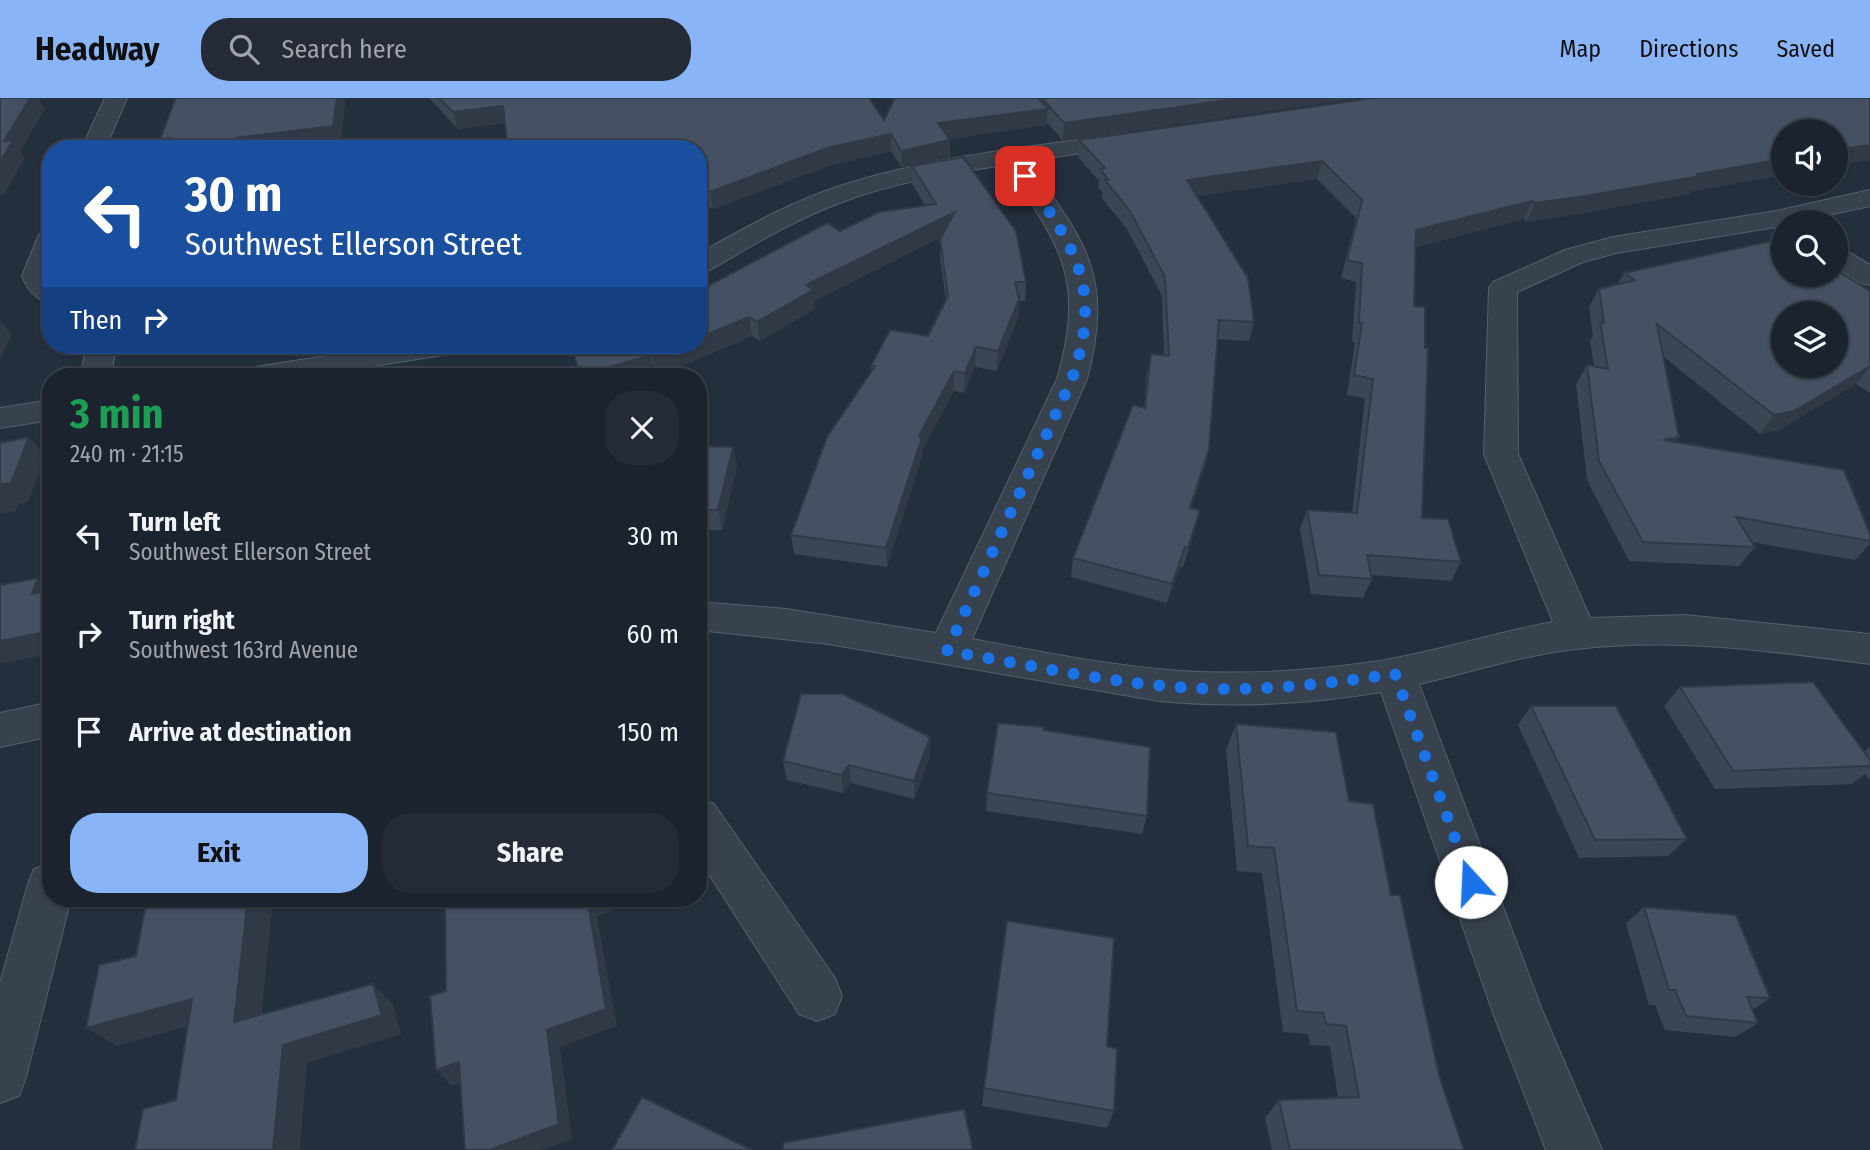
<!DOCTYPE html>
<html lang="en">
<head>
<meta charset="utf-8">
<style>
	body { margin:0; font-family:"Fira Sans Condensed",sans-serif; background:#242b36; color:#f1f3f6; height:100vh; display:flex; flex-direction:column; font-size:26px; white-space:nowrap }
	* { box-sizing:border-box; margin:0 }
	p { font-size:23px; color:#a0a4aa }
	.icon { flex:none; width:38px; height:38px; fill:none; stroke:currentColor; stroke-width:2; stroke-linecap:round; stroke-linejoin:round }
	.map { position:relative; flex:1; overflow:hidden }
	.sheet { position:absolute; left:42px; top:270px; width:665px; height:539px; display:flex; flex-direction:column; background:#1b232e; border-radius:28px; box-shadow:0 2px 5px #0004,0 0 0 2px #39404a }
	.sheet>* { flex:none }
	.hud { position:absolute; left:42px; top:42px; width:665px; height:214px; border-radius:28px; box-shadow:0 2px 5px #0004,0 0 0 2px #39404a; background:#1a4fa0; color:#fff; overflow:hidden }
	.tools { position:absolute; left:1771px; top:21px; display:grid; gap:14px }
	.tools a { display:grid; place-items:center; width:77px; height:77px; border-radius:50%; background:#1b232e; box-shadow:0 2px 5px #0004,0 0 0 2px #39404a; font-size:35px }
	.pin { position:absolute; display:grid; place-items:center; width:60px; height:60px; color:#fff; margin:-30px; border-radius:14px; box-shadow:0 4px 10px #0006 }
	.me { position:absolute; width:77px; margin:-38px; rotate:340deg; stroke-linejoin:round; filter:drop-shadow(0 0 5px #0008) }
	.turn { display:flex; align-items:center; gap:24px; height:147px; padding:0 28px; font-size:32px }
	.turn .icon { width:91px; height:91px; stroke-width:2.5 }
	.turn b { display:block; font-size:49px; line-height:60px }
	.then { display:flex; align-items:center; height:66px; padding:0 28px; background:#0003; gap:14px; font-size:26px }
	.round { display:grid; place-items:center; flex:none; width:74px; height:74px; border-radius:28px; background:#242b36 }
	.summary { display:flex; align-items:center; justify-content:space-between; height:119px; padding:0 28px }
	h1 { font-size:42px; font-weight:700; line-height:52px; color:#1e9e55 }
	.button { display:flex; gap:14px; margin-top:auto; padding:14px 28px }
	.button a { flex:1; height:80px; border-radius:28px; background:#8ab4f8; color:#111; font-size:28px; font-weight:700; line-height:80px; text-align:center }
	.button a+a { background:#242b36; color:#f1f3f6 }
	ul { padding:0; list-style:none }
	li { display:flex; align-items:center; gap:21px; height:98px; padding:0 28px }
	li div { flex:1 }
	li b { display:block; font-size:26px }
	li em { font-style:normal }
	header { display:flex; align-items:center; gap:42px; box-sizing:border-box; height:98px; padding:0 35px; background:#8ab4f8; color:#111 }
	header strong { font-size:33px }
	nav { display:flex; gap:38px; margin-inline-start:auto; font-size:24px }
	.search { width:490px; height:63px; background:#242b36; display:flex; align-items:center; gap:18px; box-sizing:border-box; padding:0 24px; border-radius:28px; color:#a0a4aa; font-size:26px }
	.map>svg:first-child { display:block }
</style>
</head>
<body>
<header>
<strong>Headway</strong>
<div class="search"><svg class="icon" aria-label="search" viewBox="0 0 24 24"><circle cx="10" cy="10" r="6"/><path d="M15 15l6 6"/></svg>Search here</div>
<nav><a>Map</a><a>Directions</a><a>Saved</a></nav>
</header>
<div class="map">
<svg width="1870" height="1052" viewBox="0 0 1870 1052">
	<rect width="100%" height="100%" fill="#242f3e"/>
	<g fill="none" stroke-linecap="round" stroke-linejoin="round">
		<defs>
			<path id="minor" d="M105 0H127L105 51H81Z
				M1129 35 1137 37 1141 42 1137 47 1027 63C1086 144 1114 178 1087 281L972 541C1041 554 1111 568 1181 573 1244 577 1310 573 1372 564 1433 555 1492 535 1553 524L1484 356 1489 190 1493 184 1565 152 1613 139 1776 113 1870 92V108L1796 124H1783V127L1776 129 1616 155 1583 164 1517 194 1518 356 1590 520 1685 517 1870 536V566C1772 553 1674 539 1576 551 1523 557 1471 574 1419 586L1542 912 1602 1052H1546L1493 915 1381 594C1309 606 1232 610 1159 603L829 546 698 532V504L786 511 936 535 1057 281C1086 181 1061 148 1005 67 949 75 891 85 837 106 792 123 750 149 708 173L698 175V156C743 131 788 105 837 89 931 58 1031 49 1129 35Z
				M51 131V205C36 202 28 192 22 178L38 139 42 133Z
				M1836 150 1845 152 1870 167V187L1860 185 1836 169Z
				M86 247H116L111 278H81Z
				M395 247H464L459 253 449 256 311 278H241L245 271 256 269Z
				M51 302V322L0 330V310Z
				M51 604V638L0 649V615Z
				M698 701 714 706 835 880 842 898 835 916 817 923 799 916 698 759Z
				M51 765V800H71L26 979 19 998 0 1005V885L28 786 34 771Z"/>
		</defs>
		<use href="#minor" stroke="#565f6c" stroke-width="2"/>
		<use href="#minor" fill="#38414e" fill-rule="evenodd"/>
	</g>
	<path fill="#3b4654" d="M429 0H869L884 22 895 0H1357L1063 43 1047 24 1046 27 949 41 950 59 902 70 891 53 828 68 713 111 698 101V51L505 25 458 31Z
		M1783 33V77L1692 93 1690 96 1577 116 1526 124 1524 121 1416 149 1414 208 1422 420 1461 464 1451 483 1371 477 1372 481 1363 500 1311 496 1300 431 1307 412 1352 415 1365 300 1347 297 1355 244H1352L1356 184 1341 180 1356 120 1317 81 1197 98 1254 224 1249 243 1217 241 1209 351 1204 371 1191 410 1195 432 1183 469H1180L1167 505 1071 479 1073 460 1144 310 1147 275 1151 256 1164 257 1162 198 1127 131 1102 100 1103 95 1098 89 1099 83 1078 59 1079 42Z
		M912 68 1026 184 1025 203H1019L1018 220 997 273 975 269 964 295 954 293 922 352V358L887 469 794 456 791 437 871 274V268L928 238 946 202 940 160 941 139 814 203 815 211 760 243 752 238 658 278 656 276 648 278H580L570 247H698L840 133 925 107 912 86Z
		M1783 147 1870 193V295L1856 286 1779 332 1760 336 1664 259 1675 344 1870 436V446L1855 462 1751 444 1755 449 1739 468 1629 463 1587 382 1576 286 1587 267 1594 268 1590 243 1593 238 1589 209 1599 191 1618 186 1624 175Z
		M698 348 733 349 737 368 722 432H698Z
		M1680 589 1864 654 1870 648V683L1865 676 1852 686 1715 691 1664 608Z
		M1531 608 1687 741 1668 758 1579 760 1518 627Z
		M1236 626 1349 703 1391 797 1439 977 1464 1052H1272L1265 1020 1279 1002 1338 1000 1330 948 1310 947 1308 936 1283 934 1262 775 1237 773 1226 652Z
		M1043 633 1147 718 1142 736 986 713 987 695Z
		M930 639V658L914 701 851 685 843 695 787 682 783 663Z
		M1644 809 1770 900 1752 912 1758 925 1735 939 1665 932 1655 907H1649L1626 825Z
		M1107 948 1114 1013 1107 1030 982 1008 984 990Z"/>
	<path fill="#303945" d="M30 0H38L45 11 20 54 25 60 4 97H0V64L4 43Z
		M337 0H346L341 46 300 51H216L236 40Z
		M1242 0H1357L1063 43 1064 25Z
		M503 8 508 25 458 31 453 14Z
		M1048 11 1046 27 938 42V25Z
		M891 36V53L828 68 713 111 710 94 827 50Z
		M171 40 177 51H166L160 41Z
		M950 42V59L902 70 901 53Z
		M1870 47V62L1836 68V52Z
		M1783 61V77L1692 93 1690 96 1577 116 1526 124 1535 105Z
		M1322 63 1317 81 1184 100 1187 82Z
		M1532 103 1524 121 1409 150 1416 132Z
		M955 114 954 133 814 203 815 211 760 243 757 224 806 187Z
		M1019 201 1018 220 997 273 998 253Z
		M749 219 752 238 658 278 653 258 682 247H698V240Z
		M0 222 12 237 0 262Z
		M976 249 975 269 964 295 965 275Z
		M651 257 656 276 648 278H582L581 277Z
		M1870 268 1856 286 1779 332 1760 336 1774 317Z
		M954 273V293L922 352V358L887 469 886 450 919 338Z
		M29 339 46 358 28 404 19 406 16 413 0 416V391Z
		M1679 339 1666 358 1663 342Z
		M733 349 737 368 722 432 718 412Z
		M1209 351 1204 371 1185 429 1190 410Z
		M1185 449 1180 469 1167 505 1172 486Z
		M38 480 51 493 32 496Z
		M51 533V556L0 566V543Z
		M930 639V658L914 701V683Z
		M849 667 851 685 843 695 841 677Z
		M248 800H273L259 943 234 924Z
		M587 800H608L610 814 597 818 617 928 560 949 572 1041 541 1052H489L547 932Z
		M373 886 393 906 401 936 307 965 300 1052H273L283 947Z
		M192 901 218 920 117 948 86 930Z
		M459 964 474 979 452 988 436 972Z"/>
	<path fill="#455162" stroke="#303945" stroke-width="2" fill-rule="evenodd" d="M0 0H30L4 43 13 42 0 64Z
		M176 0H337L333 28 236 40 233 49 216 51H167L171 40 160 41Z
		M439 0H869L884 22 895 0H1038L1048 11 938 25 950 42 901 53 891 36 827 50 710 94 698 86V51H508L503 8 453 14Z
		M1042 0H1242L1064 25Z
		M1373 0H1870V47L1836 52V33H1783V61L1697 76 1700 78 1586 98 1535 105 1532 103 1416 132 1414 208 1425 209V250H1428L1422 420 1448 421 1461 464 1367 457 1372 481 1319 477 1307 412 1357 415 1373 281 1354 277 1362 225H1359L1362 165 1347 162 1362 102 1322 63 1187 82 1248 180 1254 224 1219 222 1209 351 1190 410 1200 412 1188 450 1185 449 1172 486 1073 460 1133 307 1145 310 1151 256 1169 258 1165 179 1130 113 1105 82H1109L1100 71 1105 70 1079 42Z
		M963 59 1016 133 1026 184H1015L1019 201 998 253 976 249 965 275 954 273 919 338 922 339 886 450 791 437 827 339 875 268H871L890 232 928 238 948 198 940 141 955 114 806 187 813 192 757 224 749 219 698 240V193L827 125 840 133 879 114 936 106 912 68Z
		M1776 142 1783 147V177H1836V172L1870 193V268L1794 313 1774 317 1657 226 1679 339 1663 342 1844 372 1870 436V443L1736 419 1755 449 1643 444 1599 363 1587 267 1608 271 1600 224 1604 225 1599 191 1635 182 1624 175ZM1783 215H1836V268H1783Z
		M570 247H682L653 258 651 257 581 277Z
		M29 339 11 385 2 386 0 391V345Z
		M698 348 733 349 718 412H698Z
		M38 480 32 496 51 492V533L0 543V487Z
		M1813 584 1870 662V668L1733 673 1680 589Z
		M801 596H843L930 639 914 683 849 667 841 677 783 663Z
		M1531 608H1616L1687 741 1595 742Z
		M998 625 1044 629 1043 632 1150 649 1147 718 987 695Z
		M1236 626 1336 634 1349 703 1373 706 1391 797H1400L1439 977 1464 1052H1290L1279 1002 1359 999 1346 928 1326 926 1323 915 1297 913 1274 750 1248 748Z
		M147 800H248L234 924 373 886 382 917 283 947 273 1052H135L143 1011 176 1002 192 901 86 930 99 867 136 858Z
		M445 800H587L606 911 547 932 559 1026 489 1052H465L459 964 436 972 430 898 446 893Z
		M1644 809 1736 817 1770 900 1747 899 1758 925 1686 918 1675 892H1669Z
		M1007 823 1114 840 1107 948 1117 951 1114 1013 984 990Z
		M642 999 752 1052H612Z
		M964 1011 973 1052H783V1045Z"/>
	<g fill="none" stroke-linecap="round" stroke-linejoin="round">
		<path stroke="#1a73e8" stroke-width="12" stroke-dasharray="0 21.6" d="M1025 78C1076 151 1103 190 1072 281L947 553C1038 568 1132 591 1226 591 1283 591 1339 584 1395 576L1471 784"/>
	</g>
</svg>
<div class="tools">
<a><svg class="icon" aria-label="sound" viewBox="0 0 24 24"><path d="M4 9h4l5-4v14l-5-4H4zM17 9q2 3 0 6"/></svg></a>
<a><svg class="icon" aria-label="search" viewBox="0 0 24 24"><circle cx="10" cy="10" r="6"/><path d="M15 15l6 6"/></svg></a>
<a><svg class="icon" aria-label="layers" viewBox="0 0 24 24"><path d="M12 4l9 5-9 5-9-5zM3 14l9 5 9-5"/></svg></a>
</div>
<div class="pin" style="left:1025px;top:78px;background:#d93025"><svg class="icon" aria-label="arrive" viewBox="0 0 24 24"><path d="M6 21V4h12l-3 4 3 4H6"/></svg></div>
<svg class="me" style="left:1471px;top:784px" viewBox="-20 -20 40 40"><circle r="19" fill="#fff"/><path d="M0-13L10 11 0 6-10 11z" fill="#1a73e8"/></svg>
<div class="hud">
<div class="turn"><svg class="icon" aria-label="left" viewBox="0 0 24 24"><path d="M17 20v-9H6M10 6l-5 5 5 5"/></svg><div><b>30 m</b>Southwest Ellerson Street</div></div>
<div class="then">Then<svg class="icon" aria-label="right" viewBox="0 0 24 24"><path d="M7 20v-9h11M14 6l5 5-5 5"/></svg></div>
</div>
<section class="sheet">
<div class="summary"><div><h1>3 min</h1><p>240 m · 21:15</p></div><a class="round"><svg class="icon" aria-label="close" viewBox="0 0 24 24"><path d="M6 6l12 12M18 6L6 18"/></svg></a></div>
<ul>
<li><svg class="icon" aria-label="left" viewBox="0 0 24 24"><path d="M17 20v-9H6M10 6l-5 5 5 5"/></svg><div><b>Turn left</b><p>Southwest Ellerson Street</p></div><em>30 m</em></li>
<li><svg class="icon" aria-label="right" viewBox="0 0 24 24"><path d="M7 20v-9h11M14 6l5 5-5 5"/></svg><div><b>Turn right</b><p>Southwest 163rd Avenue</p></div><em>60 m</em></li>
<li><svg class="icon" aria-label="arrive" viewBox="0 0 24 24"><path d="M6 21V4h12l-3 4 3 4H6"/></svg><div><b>Arrive at destination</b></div><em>150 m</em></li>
</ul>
<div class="button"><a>Exit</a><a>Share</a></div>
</section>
</div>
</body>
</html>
